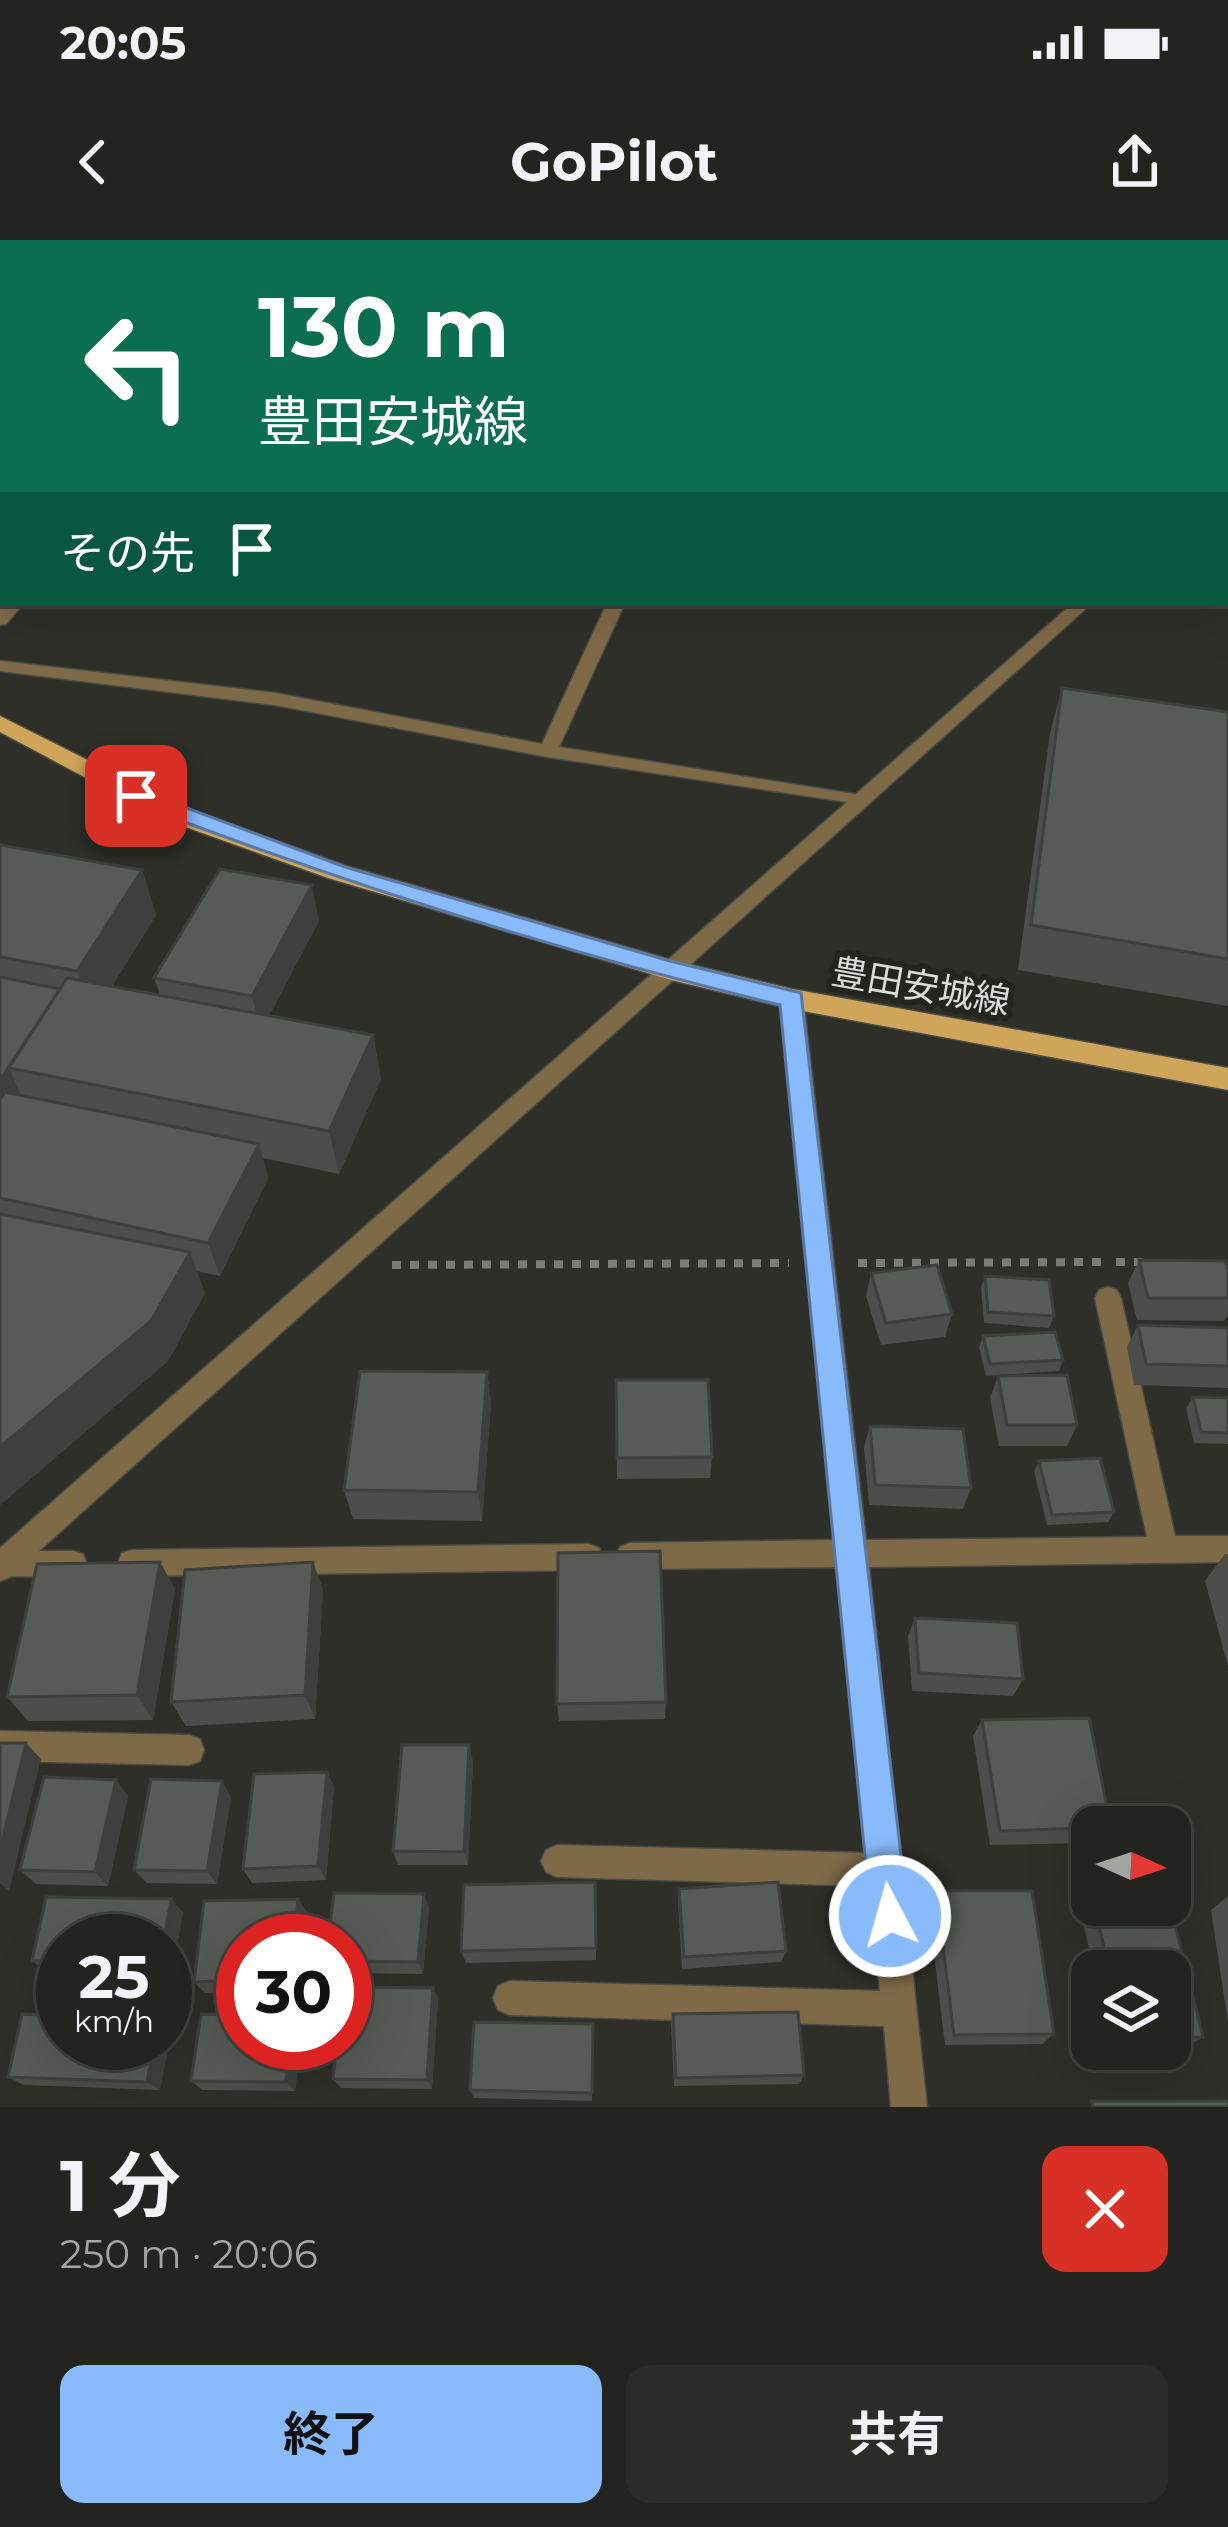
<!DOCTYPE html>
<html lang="ja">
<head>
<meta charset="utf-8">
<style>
	body { margin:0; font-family:Montserrat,"Noto Sans JP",sans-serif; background:#2b2b28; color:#f1f3f6; height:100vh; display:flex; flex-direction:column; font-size:45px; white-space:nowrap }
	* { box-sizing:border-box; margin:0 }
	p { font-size:39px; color:#a3a4a4 }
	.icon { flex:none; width:66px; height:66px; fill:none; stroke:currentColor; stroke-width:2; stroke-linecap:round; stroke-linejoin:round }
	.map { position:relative; height:1867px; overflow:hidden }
	.drawer { display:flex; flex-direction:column; background:#23231f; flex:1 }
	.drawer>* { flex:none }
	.guide { position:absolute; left:0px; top:0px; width:1230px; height:366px; box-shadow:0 12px 48px #0002,0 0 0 3px #40403d; background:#0b6e4f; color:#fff; overflow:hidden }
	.needle { width:78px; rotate:93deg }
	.buttons { position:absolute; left:1071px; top:1566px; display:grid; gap:24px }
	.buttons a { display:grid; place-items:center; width:120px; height:120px; border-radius:24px; background:#23231f; box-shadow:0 12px 48px #0002,0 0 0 3px #40403d; font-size:60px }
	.speed { position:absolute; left:36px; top:1674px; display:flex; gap:24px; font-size:60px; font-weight:700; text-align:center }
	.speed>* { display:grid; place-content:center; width:156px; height:156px; border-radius:50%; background:#23231f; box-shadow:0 12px 48px #0002,0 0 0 3px #40403d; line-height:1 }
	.speed small { font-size:30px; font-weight:400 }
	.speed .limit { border:18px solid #d22; background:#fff; color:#111 }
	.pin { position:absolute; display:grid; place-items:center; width:102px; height:102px; color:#fff; margin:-51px; border-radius:24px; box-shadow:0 6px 18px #0006 }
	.me { position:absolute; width:132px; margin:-66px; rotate:354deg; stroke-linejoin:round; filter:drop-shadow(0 0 9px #0008) }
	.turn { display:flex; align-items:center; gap:42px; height:252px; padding:0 60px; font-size:54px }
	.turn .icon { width:156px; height:156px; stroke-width:2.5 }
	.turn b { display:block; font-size:84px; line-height:102px }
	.then { display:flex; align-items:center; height:114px; padding:0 60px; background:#0003; gap:24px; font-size:45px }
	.round { display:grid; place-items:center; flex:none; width:126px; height:126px; border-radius:24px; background:#2b2b28 }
	.head { display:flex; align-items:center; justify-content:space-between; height:204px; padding:0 60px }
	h1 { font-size:72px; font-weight:700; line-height:90px }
	.cta { display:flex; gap:24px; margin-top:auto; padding:24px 60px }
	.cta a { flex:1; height:138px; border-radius:24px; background:#89bafc; color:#111; font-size:48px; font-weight:700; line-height:138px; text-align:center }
	.cta a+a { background:#2b2b28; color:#f1f3f6 }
	.status { display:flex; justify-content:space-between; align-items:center; height:84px; padding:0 60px; background:#23231f; direction:ltr }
	.status svg { height:33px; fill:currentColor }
	header { display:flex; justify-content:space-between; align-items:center; height:156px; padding:0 60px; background:#23231f; font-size:54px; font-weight:700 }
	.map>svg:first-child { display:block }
</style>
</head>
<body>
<div class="status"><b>20:05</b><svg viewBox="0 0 49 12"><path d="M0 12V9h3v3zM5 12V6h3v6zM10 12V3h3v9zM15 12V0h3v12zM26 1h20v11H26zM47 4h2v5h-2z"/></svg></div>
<header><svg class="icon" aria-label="back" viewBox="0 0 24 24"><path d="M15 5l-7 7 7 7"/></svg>GoPilot<svg class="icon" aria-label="share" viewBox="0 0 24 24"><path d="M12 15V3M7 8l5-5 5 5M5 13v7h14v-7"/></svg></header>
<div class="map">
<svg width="1228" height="1867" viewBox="0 0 1228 1867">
	<rect width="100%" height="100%" fill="#2f2f29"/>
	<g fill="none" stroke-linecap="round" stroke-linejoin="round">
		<defs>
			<path id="minor" d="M492 0H519L522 3H495Z
				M0 50 3 51V59L0 58Z
				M0 166H3V175H0Z
				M6 363H24L6 384 0 385V369Z
				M607 363H625L559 507 860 555 867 557V565L548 517 275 465 0 431V421L275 453 542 504Z
				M792 751 803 759 866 1300 1147 1297 1095 1058 1099 1050 1108 1047 1117 1050 1121 1058 1175 1296H1228V1322L869 1327 927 1867H891L884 1786 510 1775 498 1770 493 1758 498 1746 510 1741 880 1751 870 1646 557 1637 546 1632 541 1621 546 1610 557 1605 867 1613 840 1327 630 1329 620 1325 616 1316 620 1307 630 1303 838 1300 781 759Z
				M589 1304 599 1308 603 1317 599 1326 589 1330 132 1336 122 1333 118 1323 122 1313 132 1310Z
				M73 1311 83 1314 87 1324 83 1334 73 1337 0 1336V1312L4 1311Z
				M0 1491 189 1495 200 1499 204 1510 200 1521 189 1525 0 1521Z"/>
			<path id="tertiary" d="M1228 231V241L1227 242V232Z
				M1073 363H1092L10 1337 0 1341V1308Z"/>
			<path id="primary" d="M0 476 181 567 346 626 671 720 792 749 1228 828V850L792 769 671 740 328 638 163 579 0 492Z"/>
		</defs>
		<use href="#minor" stroke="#4b4b45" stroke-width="3"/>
		<use href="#tertiary" stroke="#4b4b45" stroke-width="3"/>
		<use href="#primary" stroke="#4b4b45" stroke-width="3"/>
		<path stroke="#7c7c77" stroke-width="8" stroke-dasharray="9 9" stroke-linecap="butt" d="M1116 1022H1149
			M858 1023 1101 1022
			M392 1025 789 1023"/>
		<use href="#minor" fill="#7f6a48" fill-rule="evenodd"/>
		<use href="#tertiary" fill="#7f6a48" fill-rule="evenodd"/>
		<use href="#primary" fill="#cfa55a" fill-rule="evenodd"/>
	</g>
	<path fill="#4b4e4a" d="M1062 448 1228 472V766L1018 730 1050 493Z
		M0 605 142 630 156 675 112 746 160 755 154 738 319 681 269 776 373 795 381 839 339 934 263 918 268 938 220 1036 196 1031 205 1053 168 1121 0 1265Z
		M1139 1020 1228 1030V1074L1224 1081 1137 1080 1128 1043Z
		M871 1033 952 1074 945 1097 881 1105 866 1056Z
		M985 1036 1054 1076 1049 1088 984 1083 981 1047Z
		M1138 1085 1228 1088V1148L1134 1145 1127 1107Z
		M983 1096 1063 1120 1059 1131 986 1136 979 1107Z
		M487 1132 491 1163 482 1281 353 1279 344 1250Z
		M998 1136 1077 1185 1067 1206H999L990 1158Z
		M616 1140 712 1217 710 1238 617 1239Z
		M1193 1157 1228 1158V1204L1194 1203 1186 1168Z
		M870 1186 971 1248 963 1269 869 1265 864 1207Z
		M1039 1221 1114 1272 1108 1282 1047 1285 1034 1231Z
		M1225 1314H1228V1426L1205 1341Z
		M160 1322 175 1349 153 1480 28 1481 7 1457Z
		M313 1322 323 1350 315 1479 186 1486 171 1462Z
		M915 1378 1023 1439 1013 1456 912 1451 908 1396Z
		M666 1462 665 1479 559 1481 557 1464Z
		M982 1480 1092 1587V1603L990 1605 973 1496Z
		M473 1521 468 1625H398L393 1611Z
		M327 1532 334 1547 326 1640 252 1643 243 1629Z
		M128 1556 108 1646 36 1644 20 1630Z
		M231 1557 217 1644 147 1643 134 1630Z
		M595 1642 596 1720 466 1723 461 1711Z
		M1090 1646H1092V1665H1170L1203 1797 1187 1807 1170 1808V1731H1094L1078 1660Z
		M679 1649 786 1711 781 1722 682 1729 678 1662Z
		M936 1651 1054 1794 1042 1804 945 1805 928 1664Z
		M46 1657 171 1659 183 1672 172 1734H165V1701H63V1733L48 1732 32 1721Z
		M1227 1657H1228V1783L1211 1670Z
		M298 1659 307 1672 304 1701H243V1752L205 1753 194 1742 204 1661Z
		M429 1667 423 1734 345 1733V1701Z
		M433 1748 438 1759 432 1849 341 1848 333 1839Z
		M673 1774 804 1835 799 1844 674 1846 671 1784Z
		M593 1784 592 1861 474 1858 470 1850Z
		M165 1786 171 1790 160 1850 24 1845 8 1837 165 1803Z
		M243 1803H301L295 1851 203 1850 191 1841Z
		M1111 1809H1154L1111 1811Z"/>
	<path fill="#3d403c" d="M142 630 156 675 93 775 77 731Z
		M312 645 319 681 261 791 252 756Z
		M373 795 381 839 339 934 329 891Z
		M9 828 24 862 0 900V840Z
		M259 904 268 938 220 1036 208 1003Z
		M190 1012 205 1053 168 1121 0 1265V1207Z
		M487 1132 491 1163 482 1281 478 1252Z
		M160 1322 175 1349 153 1480 137 1455Z
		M313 1322 323 1350 315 1479 305 1455Z
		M26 1503 41 1519 9 1651 0 1643V1609Z
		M469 1505 473 1521 468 1625 464 1612Z
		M327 1532 334 1547 326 1640 318 1626Z
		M116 1540 128 1556 108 1646 95 1632Z
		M222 1541 231 1557 217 1644 207 1631Z
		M424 1654 429 1667 423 1734 418 1722Z
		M171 1659 183 1672 172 1734 165 1728 164 1701Z
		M298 1659 307 1672 304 1701H294Z
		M433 1748 438 1759 432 1849 427 1840Z
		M165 1786 171 1790 160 1850 147 1842 154 1803H165Z
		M291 1803H301L295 1851 286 1842Z"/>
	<path fill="#575b56" stroke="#3d403c" stroke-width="3" d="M1062 448 1228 472V719L1031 685Z
		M0 605 142 630 77 731 0 717Z
		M220 629 312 645 252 756 154 738Z
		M0 737 60 749 0 840Z
		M67 738 373 795 329 891 9 828Z
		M5 852 259 904 208 1003 0 958V860Z
		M0 974 190 1012 151 1081 0 1207Z
		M1139 1020 1225 1021 1228 1030V1058H1148Z
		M937 1025 952 1074 886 1083 871 1033Z
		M985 1036 1049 1040 1054 1076 988 1072Z
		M1138 1085 1228 1088V1126L1146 1124Z
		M1055 1092 1063 1120 990 1124 983 1096Z
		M360 1131 487 1132 478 1252 344 1250Z
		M1067 1135 1077 1185H1007L998 1136Z
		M616 1140H708L712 1217 617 1218Z
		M1193 1157 1228 1158V1193L1201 1192Z
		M870 1186 963 1189 971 1248 875 1245Z
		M1100 1218 1114 1272 1052 1275 1039 1221Z
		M660 1311 666 1462 557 1464 558 1313Z
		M160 1322 137 1455 7 1457 37 1324Z
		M313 1322 305 1455 171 1462 185 1330Z
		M915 1378 1017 1383 1023 1439 919 1433Z
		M1089 1478 1111 1587 1000 1591 982 1480Z
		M0 1503H26L0 1609Z
		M402 1505H469L464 1612 393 1611Z
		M327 1532 318 1626 243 1629 254 1534Z
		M44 1537 116 1540 95 1632 20 1630Z
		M151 1539 222 1541 207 1631 134 1630Z
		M595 1642 596 1708 461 1711 464 1645Z
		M778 1642 786 1711 684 1717 679 1649Z
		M936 1651H1032L1054 1794 954 1795Z
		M334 1653 424 1654 418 1722 345 1721V1701H328Z
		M46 1657 171 1659 164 1701H63V1721H32Z
		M298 1659 294 1701H243V1740L194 1742 204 1661Z
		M1095 1665H1170L1203 1797 1170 1799V1731H1109Z
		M345 1747 433 1748 427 1840 333 1839 337 1803H345Z
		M798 1772 804 1835 676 1838 673 1774Z
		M22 1774 63 1776V1803H154L147 1842 8 1837Z
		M201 1774 243 1775V1803H291L286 1842 191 1841Z
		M474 1782 593 1784 592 1853 470 1850Z
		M1092 1861H1228V1867H1093Z"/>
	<path fill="#89bafc" stroke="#5979a4" stroke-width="3" d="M136 549 345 627 670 721 801 753 908 1676 903 1689 890 1695 876 1689 871 1676 780 765C558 711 342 643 129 561L125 556Z"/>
	<g text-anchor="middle" stroke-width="12" stroke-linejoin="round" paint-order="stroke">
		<g font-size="36" fill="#dcdcd9" stroke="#252520">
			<text transform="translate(921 746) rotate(10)" y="13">豊田安城線</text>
		</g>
	</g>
</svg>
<div class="buttons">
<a><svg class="needle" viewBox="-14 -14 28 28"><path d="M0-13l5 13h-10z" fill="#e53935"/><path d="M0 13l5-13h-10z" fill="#a3a4a4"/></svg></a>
<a><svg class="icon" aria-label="layers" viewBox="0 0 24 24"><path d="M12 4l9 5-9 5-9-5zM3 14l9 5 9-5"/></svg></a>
</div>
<div class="speed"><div>25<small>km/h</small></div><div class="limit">30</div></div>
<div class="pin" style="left:136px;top:556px;background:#d93025"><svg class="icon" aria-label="arrive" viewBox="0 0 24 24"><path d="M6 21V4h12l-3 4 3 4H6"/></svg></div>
<svg class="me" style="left:890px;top:1676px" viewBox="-20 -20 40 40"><circle r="17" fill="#89bafc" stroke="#fff" stroke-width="3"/><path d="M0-11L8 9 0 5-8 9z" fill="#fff"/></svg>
<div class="guide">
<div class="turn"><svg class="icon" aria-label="left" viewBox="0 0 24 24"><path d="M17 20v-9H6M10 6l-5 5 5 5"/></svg><div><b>130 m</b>豊田安城線</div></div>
<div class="then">その先<svg class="icon" aria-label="arrive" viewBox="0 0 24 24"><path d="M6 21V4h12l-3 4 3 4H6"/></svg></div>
</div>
</div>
<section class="drawer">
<div class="head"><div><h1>1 分</h1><p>250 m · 20:06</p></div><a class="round" style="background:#d93025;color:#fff"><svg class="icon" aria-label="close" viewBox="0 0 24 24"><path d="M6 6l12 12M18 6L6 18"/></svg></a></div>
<div class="cta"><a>終了</a><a>共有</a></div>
</section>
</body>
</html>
